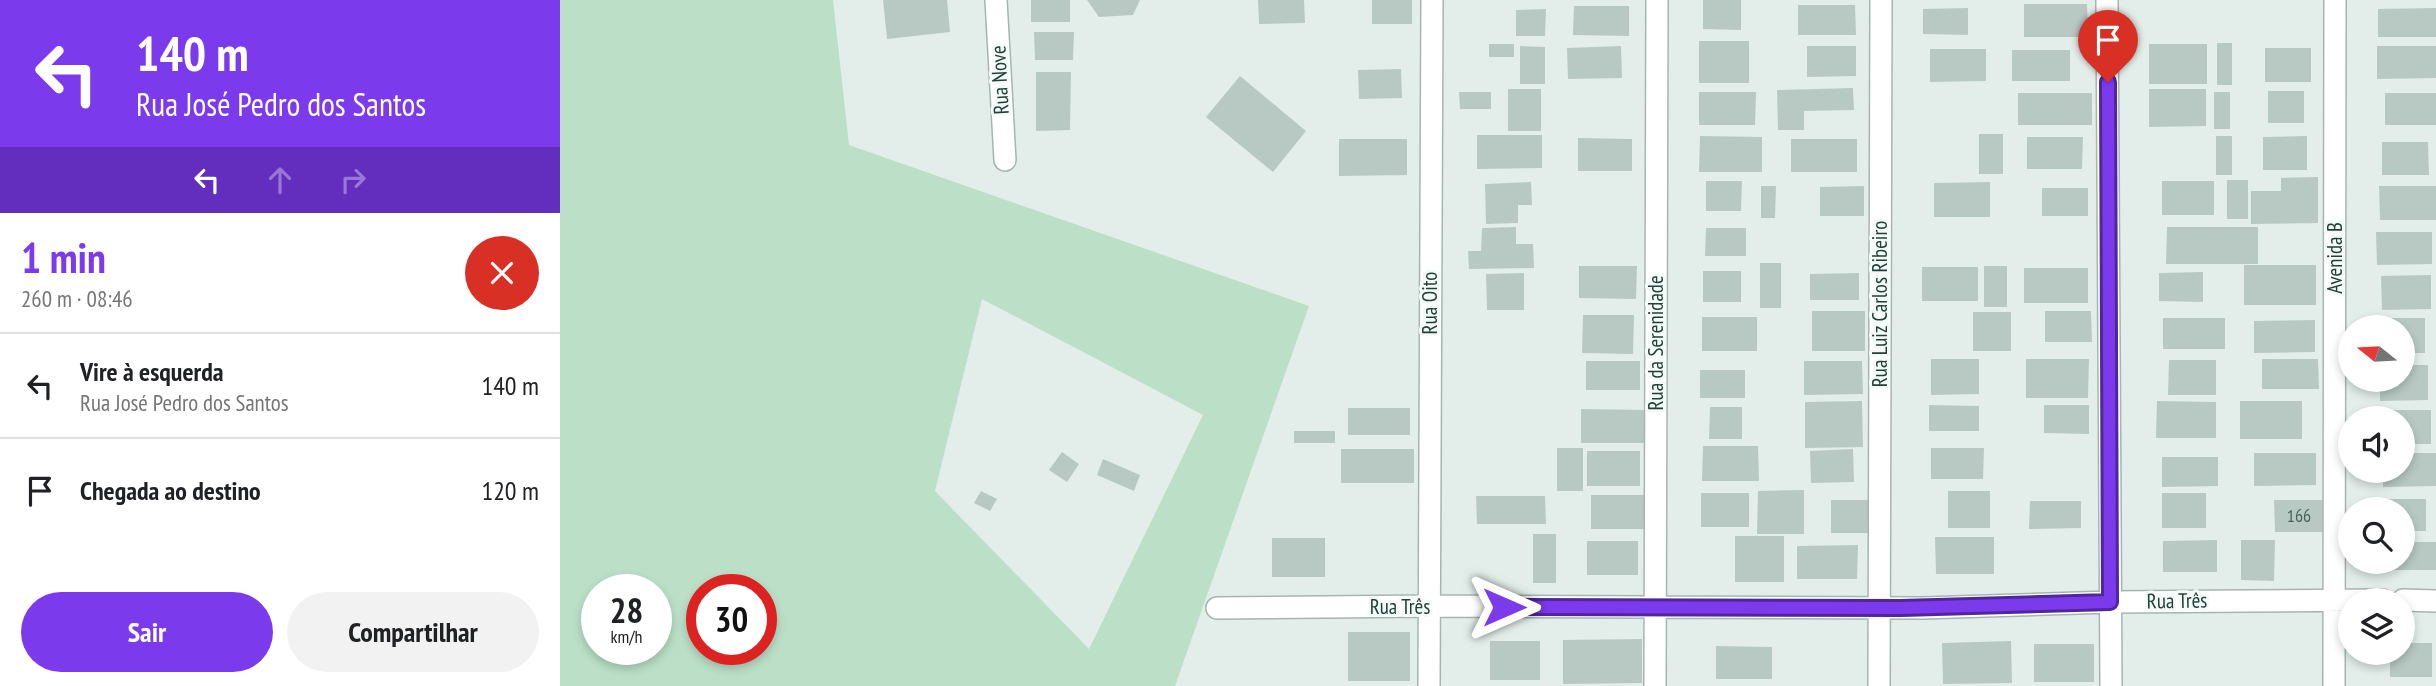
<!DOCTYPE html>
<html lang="pt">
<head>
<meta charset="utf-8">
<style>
	body { margin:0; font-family:"PT Sans Narrow",sans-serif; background:#f2f2f2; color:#202124; height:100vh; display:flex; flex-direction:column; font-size:26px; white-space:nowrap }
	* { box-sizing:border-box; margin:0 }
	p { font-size:23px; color:#757577 }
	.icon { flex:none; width:38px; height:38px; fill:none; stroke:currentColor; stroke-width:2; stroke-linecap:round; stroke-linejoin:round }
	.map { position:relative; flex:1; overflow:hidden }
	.side { display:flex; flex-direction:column; background:#fff; width:560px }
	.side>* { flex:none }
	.guide { background:#7c3aed; color:#fff; overflow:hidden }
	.needle { width:46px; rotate:288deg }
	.tools { position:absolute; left:1778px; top:315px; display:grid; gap:14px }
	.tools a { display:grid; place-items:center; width:77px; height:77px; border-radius:50%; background:#fff; box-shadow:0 4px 10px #0003; font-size:35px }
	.speed { position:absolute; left:21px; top:574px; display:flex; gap:14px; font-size:35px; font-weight:700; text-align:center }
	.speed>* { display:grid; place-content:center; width:91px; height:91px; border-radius:50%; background:#fff; box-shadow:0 4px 10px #0003; line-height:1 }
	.speed small { font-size:18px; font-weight:400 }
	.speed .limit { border:10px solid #d22; background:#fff; color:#111 }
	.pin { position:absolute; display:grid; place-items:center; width:60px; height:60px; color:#fff; margin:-72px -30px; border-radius:50% 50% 50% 0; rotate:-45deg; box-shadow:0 0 7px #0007 }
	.pin .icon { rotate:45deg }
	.me { position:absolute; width:77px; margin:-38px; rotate:90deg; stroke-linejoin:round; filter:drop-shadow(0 0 5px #0008) }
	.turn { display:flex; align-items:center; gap:24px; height:147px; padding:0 21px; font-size:32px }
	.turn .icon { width:91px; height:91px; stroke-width:2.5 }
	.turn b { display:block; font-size:49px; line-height:60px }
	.lanes { display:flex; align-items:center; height:66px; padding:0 21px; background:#0003; justify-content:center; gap:35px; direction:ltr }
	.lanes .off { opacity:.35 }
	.round { display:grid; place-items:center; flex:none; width:74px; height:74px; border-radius:37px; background:#f2f2f2 }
	.summary { display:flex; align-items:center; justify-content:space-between; height:119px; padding:0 21px }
	h1 { font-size:42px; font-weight:700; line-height:52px; color:#7c3aed }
	.button { display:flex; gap:14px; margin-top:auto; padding:14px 21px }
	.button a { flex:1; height:80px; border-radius:42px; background:#7c3aed; color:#fff; font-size:28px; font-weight:700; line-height:80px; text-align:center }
	.button a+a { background:#f2f2f2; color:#202124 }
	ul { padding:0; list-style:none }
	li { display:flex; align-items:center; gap:21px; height:105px; padding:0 21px; border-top:2px solid #e0e0e0 }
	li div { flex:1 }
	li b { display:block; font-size:26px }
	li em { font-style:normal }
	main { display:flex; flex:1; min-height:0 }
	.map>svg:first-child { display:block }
</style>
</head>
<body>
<main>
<section class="side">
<div class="guide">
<div class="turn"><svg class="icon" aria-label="left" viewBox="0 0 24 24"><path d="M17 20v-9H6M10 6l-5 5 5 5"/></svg><div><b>140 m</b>Rua José Pedro dos Santos</div></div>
<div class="lanes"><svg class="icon" aria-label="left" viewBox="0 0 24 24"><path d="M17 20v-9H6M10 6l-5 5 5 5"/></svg><svg class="icon off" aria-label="ahead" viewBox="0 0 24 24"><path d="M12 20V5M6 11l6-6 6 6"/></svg><svg class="icon off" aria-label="right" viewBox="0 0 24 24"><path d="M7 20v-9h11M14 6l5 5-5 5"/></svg></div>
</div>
<div class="summary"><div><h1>1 min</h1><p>260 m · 08:46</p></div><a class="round" style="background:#d93025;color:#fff"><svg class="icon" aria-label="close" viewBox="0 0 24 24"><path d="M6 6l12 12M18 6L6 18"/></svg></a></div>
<ul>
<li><svg class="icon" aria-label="left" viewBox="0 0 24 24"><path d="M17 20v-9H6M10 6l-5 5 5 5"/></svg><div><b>Vire à esquerda</b><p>Rua José Pedro dos Santos</p></div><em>140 m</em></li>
<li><svg class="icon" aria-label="arrive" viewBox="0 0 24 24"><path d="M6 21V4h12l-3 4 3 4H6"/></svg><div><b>Chegada ao destino</b></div><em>120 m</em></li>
</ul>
<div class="button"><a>Sair</a><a>Compartilhar</a></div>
</section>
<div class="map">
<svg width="1876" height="686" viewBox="0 0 1876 686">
	<rect width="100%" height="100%" fill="#e3eeea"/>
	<path fill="#bbe0c7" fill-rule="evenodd" d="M0 0H273L289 145 749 306 615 686H0ZM422 299 643 415 529 649 375 491ZM37 590H96V649H37ZM142 590H201V649H142Z"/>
	<path fill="#b8c9c3" d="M323 0H387L390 32 327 39Z
		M471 0H510V22H471Z
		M527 0H580L573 15 539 17Z
		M698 0H744L745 23 699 24Z
		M812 0H852V24H812Z
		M1143 0H1181V30L1143 29Z
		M1464 4H1527L1528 37H1464Z
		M1238 5H1295L1296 35H1238Z
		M1014 6H1069V36L1013 35Z
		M1408 8V35L1363 34V9Z
		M1876 8V37H1818V9Z
		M986 9 985 36H956V10Z
		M474 32H514L513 60H475Z
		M1139 41H1189V83H1139Z
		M1657 43H1672V85H1657Z
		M929 44H954V57H929Z
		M1589 44H1647V84H1589Z
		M960 46 985 47V84H960Z
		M1061 46 1062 78 1008 79 1007 48Z
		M1247 46H1296V76L1247 77Z
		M1817 46H1876V78L1817 79Z
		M1705 48H1751V82H1705Z
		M1370 49H1426V81L1370 82Z
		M1452 50H1510V81H1452Z
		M841 69 842 98 799 99 798 70Z
		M476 72H511L510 130 476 131Z
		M680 76 746 131 713 172 646 117Z
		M1293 88 1294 110 1244 111V130H1218L1217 90Z
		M948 89H981V131H948Z
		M1589 89H1646V126L1589 127Z
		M1708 91H1744V123H1708Z
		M899 92H931V109H900Z
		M1139 92H1196L1195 125H1139Z
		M1654 92H1670V129H1654Z
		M1458 93H1532V125H1458Z
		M1825 93H1876V125H1825Z
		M1419 134H1443V174H1419Z
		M917 135H982V168L917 169Z
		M1140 136 1202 137V172H1139Z
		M1656 136H1672V175H1656Z
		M1747 136V170H1703V137Z
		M1467 137H1523L1522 169H1467Z
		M1018 138 1072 139V171H1018Z
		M779 139H847V175L779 176Z
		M1231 139H1297V172H1231Z
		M1822 142H1868L1869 175H1822Z
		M1758 177V223L1691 224V191H1721V178Z
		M1667 180H1688V219H1667Z
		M1146 181H1182L1181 211H1146Z
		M1602 181H1654V215H1602Z
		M971 182 972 205H958V223L926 224 925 184Z
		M1430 182V217H1374V183Z
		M1201 186H1216L1215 218H1201Z
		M1304 186V216H1260V187Z
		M1819 186H1876V220H1820Z
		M1482 188H1528V216H1482Z
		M956 227V244H973L974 268 909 269 908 251H921L922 228Z
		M1607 227H1698V264H1606Z
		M1146 228H1186V256H1145Z
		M1816 232H1872V264L1817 265Z
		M1200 263H1221V308H1200Z
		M1684 265H1756V305H1684Z
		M1019 266H1077L1076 299 1019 298Z
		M1424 266H1447V307H1424Z
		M1362 267H1418V301H1362Z
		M1464 268H1528V303H1464Z
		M1143 271H1181V302H1143Z
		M1643 272V302L1599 301V273Z
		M964 273V310H927L926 274Z
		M1299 273V300H1250V274Z
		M1871 275V309L1822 310 1821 276Z
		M1252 311H1305V351H1252Z
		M1485 311H1531L1532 342H1485Z
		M1413 312H1451V351H1413Z
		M1023 315H1074L1073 354 1022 353Z
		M1142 317H1197V351H1142Z
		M1603 318H1665V349H1603Z
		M1819 318H1865V353H1843V327H1818Z
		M1755 320V352L1694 353V321Z
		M1371 359H1419V394L1371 395Z
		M1466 359H1529L1528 398H1466Z
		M1702 359H1758L1759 389H1702Z
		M1609 360H1656V395H1608Z
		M1026 361H1080V390H1026Z
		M1244 361H1302L1303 394 1244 395Z
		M1843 365H1868V400L1820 401V380H1843Z
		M1140 370H1185V398H1140Z
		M1302 401 1303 447 1245 448V402Z
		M1597 401 1656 402V438H1596Z
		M1680 401H1742V439H1680Z
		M1369 405 1419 406V431H1369Z
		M1484 405H1529V434L1484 433Z
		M1150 407H1182V439H1149Z
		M788 408H850V435H788Z
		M1021 409 1085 410V443H1021Z
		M1824 410H1871V444H1843V418H1824Z
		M734 431H775V443H734Z
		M1143 446H1198L1199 481H1142Z
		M997 448H1023V491H997Z
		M1371 448H1424L1423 479H1371Z
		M781 449H854V483H781Z
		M1293 449 1294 482 1251 483 1250 451Z
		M1027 451H1080V486H1027Z
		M502 452 519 464 507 482 489 470Z
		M1694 453H1756V485L1694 486Z
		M1843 453H1876V486L1823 487V471H1843Z
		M1602 457H1658V486L1602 487Z
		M543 459 580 475 574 491 537 475Z
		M1244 490V534H1197L1198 491Z
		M421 491 437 499 430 511 414 503Z
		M1388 491H1430V528H1388Z
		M1141 493H1189V527H1141Z
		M1602 493H1646V528H1602Z
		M1031 495H1088V529H1031Z
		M916 496H985L986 524H917Z
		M1823 499H1866V531H1843V509H1823Z
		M1271 500H1313L1312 533H1271Z
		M1714 500H1764V532H1715Z
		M1470 501H1521V528L1469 529Z
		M973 534H996V583H973Z
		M1175 536H1224V582H1175Z
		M1375 537H1434V574H1376Z
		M712 538H765V577H712Z
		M1657 540V572H1603V541Z
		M1681 540H1715L1714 581 1681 580Z
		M1027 541H1078V575H1027Z
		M1843 542H1876V570H1816V562H1843Z
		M1298 545 1297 579H1237V546Z
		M788 632H850V681H788Z
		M1082 639V683L1003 684V640Z
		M930 641H980V680H930Z
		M1451 641 1452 683 1383 684 1382 643Z
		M1843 643H1872V677H1830V653H1843Z
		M1474 644H1534V682H1474Z
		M1156 646 1212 647V679H1156Z"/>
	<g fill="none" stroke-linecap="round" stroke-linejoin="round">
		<defs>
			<path id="minor" d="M436 0 445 160
				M1547 0 1551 686
				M1843 600 1876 601
				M657 608 868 606 1363 608 1550 602 1822 600
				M869 686 872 0
				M1095 686 1097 0
				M1319 686 1321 0
				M1774 686 1775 0"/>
		</defs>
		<use href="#minor" stroke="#a5b6b1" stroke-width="24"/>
		<use href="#minor" stroke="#fff" stroke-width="21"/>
	</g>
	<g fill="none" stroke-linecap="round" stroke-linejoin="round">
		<defs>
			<path id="route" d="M944 607 1341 608 1550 602 1548 82"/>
		</defs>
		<use href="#route" stroke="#51269a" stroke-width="18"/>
		<use href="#route" stroke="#7c3aed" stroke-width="12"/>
	</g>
	<g text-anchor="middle" stroke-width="6" stroke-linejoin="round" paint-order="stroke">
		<g font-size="18" fill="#48625c">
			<text x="1739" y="522">166</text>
		</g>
		<g font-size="21" fill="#224039" stroke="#f4faf7">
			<text transform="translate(440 80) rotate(-93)" y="7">Rua Nove</text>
			<text transform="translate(1775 258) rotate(-90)" y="7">Avenida B</text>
			<text transform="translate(870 303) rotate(-90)" y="7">Rua Oito</text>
			<text transform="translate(1320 304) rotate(-90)" y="7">Rua Luiz Carlos Ribeiro</text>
			<text transform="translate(1096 343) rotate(-90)" y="7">Rua da Serenidade</text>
			<text transform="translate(1617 601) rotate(-1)" y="7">Rua Três</text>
			<text x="840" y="614">Rua Três</text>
		</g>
	</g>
</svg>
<div class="tools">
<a><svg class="needle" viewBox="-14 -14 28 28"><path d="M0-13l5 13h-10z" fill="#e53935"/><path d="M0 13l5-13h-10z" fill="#757577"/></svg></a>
<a><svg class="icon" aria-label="sound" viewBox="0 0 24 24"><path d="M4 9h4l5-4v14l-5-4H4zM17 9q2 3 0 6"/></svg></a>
<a><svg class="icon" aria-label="search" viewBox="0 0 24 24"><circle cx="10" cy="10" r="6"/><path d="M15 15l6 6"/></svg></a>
<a><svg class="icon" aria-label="layers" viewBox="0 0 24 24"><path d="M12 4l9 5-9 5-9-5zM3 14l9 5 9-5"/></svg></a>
</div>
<div class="speed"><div>28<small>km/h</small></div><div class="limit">30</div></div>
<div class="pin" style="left:1548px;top:82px;background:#d93025"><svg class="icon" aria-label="arrive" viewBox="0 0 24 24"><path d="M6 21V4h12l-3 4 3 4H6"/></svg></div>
<svg class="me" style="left:944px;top:607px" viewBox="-20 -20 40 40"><path d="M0-17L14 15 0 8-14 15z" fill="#7c3aed" stroke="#fff" stroke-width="4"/></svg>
</div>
</main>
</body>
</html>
